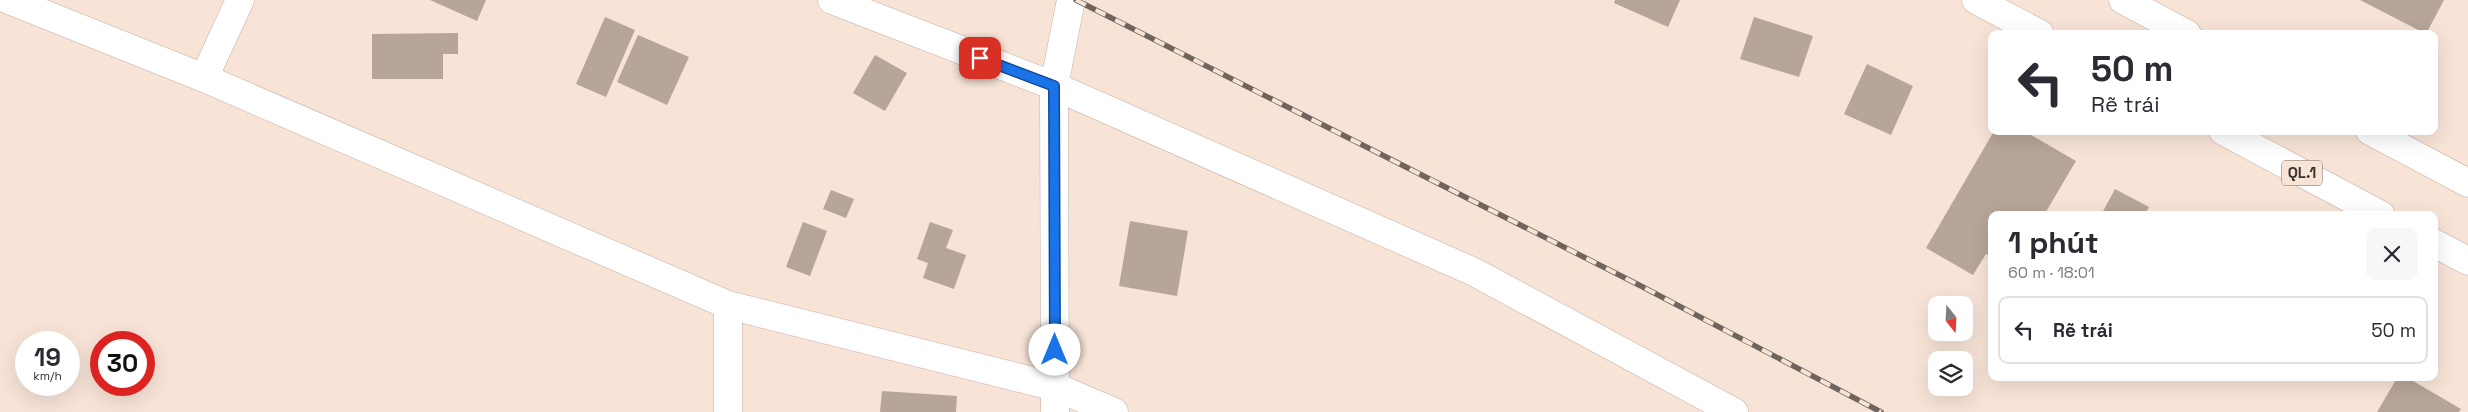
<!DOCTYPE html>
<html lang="vi">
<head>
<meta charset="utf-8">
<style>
	body { margin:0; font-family:"Space Grotesk",sans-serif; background:#f7f7f7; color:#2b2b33; height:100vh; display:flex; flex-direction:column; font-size:19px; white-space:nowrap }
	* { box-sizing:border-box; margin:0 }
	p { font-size:16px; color:#7c7c81 }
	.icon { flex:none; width:28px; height:28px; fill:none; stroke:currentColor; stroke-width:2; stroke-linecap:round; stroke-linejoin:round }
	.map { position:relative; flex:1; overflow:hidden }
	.drawer { position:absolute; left:1988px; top:211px; width:450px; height:170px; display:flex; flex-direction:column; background:#fff; border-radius:10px; box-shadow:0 5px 20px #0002 }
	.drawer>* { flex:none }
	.top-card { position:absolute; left:1988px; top:30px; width:450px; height:105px; border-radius:10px; box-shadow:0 5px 20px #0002; background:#fff; color:#2b2b33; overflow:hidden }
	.needle { width:32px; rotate:162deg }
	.tools { position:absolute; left:1928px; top:296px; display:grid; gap:10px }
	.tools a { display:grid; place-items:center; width:45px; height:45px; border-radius:10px; background:#fff; box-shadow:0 5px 20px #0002; font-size:25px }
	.speed { position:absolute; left:15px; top:331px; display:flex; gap:10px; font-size:25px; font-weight:700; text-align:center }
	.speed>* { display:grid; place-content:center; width:65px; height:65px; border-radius:50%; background:#fff; box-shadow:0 5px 20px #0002; line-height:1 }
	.speed small { font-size:12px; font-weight:400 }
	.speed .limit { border:8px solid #d22; background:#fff; color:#111 }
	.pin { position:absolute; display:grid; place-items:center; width:42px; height:42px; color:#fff; margin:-21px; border-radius:10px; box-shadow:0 2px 8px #0006 }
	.me { position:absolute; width:55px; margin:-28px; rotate:0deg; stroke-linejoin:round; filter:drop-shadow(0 0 4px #0008) }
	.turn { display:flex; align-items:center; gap:18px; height:105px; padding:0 20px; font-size:22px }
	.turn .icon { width:65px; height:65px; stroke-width:2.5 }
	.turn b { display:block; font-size:35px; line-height:42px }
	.round { display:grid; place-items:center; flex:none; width:52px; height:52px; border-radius:10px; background:#f7f7f7 }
	.summary { display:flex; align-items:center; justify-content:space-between; height:85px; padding:0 20px }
	h1 { font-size:30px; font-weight:800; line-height:38px }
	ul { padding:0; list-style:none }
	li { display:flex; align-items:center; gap:15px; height:68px; margin:0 10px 8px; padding:0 10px; border:2px solid #e1e1e2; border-radius:10px }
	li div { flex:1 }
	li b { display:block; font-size:19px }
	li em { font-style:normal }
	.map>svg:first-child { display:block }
</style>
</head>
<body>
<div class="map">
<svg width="2468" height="412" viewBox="0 0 2468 412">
	<rect width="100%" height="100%" fill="#f8e4d7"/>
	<path fill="#b8a599" d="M430 0H486L477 21Z
		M1615 0H1680L1668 27 1614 3Z
		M2360 0H2444L2426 34Z
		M605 17 635 30 606 97 576 84Z
		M1754 17 1813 36 1799 77 1740 59Z
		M458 33V54H443V79H372V34Z
		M638 35 689 57 667 105 617 82Z
		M875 55 907 73 885 111 853 93Z
		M1867 64 1913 86 1891 135 1844 114Z
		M1994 131H2024L2076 161 2044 215H1991V257L1986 254 1973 275 1926 248Z
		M2115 189 2149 207 2145 215H2101Z
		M831 190 854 199 846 218 823 209Z
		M1130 221 1188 231 1177 296 1119 286Z
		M803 222 827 231 810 276 786 267Z
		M930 222 953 230 946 248 966 255 954 289 923 278 928 263 917 259Z
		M2397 378H2408L2461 409 2459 412H2377Z
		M882 391 957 396 956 412H880Z"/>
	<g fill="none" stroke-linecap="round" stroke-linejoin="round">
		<defs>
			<path id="minor" d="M9 0 204 78 728 305 1056 387 1114 412
				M832 0 1054 86 1474 272 1734 412
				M204 78 240 0
				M728 412V305
				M1055 412 1054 86 1071 0"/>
			<path id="highway" d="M1976 0 2040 34
				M2123 0 2187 34
				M2223 131 2381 215
				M2370 131 2468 183
				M2434 243 2468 261"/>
		</defs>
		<use href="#minor" stroke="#c3b0a3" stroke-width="29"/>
		<use href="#highway" stroke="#c3b0a3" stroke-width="29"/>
		<use href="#minor" stroke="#fff" stroke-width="28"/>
		<use href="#highway" stroke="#fff" stroke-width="28"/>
		<defs>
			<path id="rail" d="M1076 0 1639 285 1881 412"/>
		</defs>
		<use href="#rail" stroke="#70655e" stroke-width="5.5"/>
		<use href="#rail" stroke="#f8e4d7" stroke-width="4" stroke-dasharray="11" stroke-linecap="butt"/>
	</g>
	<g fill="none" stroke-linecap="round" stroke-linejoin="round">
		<defs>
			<path id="route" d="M980 58 1054 86 1055 350"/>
		</defs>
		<use href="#route" stroke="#114b97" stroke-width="12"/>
		<use href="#route" stroke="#1a73e8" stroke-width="9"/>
	</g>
	<g text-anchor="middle" stroke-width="5" stroke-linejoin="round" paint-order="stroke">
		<rect fill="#f8e4d7" stroke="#72675f" stroke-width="1" x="2282" y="160.5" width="40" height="25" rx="4"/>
		<g font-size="15" font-weight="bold" fill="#38312c">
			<text x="2302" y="178">QL.1</text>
		</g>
	</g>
</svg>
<div class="tools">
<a><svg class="needle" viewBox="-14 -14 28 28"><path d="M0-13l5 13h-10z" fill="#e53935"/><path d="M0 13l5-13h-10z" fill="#7c7c81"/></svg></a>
<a><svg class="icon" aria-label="layers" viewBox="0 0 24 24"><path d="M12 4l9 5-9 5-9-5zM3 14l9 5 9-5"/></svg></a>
</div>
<div class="speed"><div>19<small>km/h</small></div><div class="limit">30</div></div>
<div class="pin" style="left:980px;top:58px;background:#d93025"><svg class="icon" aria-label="arrive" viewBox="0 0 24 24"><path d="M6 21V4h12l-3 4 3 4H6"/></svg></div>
<svg class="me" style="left:1055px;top:350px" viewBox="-20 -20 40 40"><circle r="19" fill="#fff"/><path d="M0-13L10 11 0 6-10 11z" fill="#1a73e8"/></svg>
<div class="top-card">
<div class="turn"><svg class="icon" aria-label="left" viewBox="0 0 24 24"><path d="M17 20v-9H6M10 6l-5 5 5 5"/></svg><div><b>50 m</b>Rẽ trái</div></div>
</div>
<section class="drawer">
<div class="summary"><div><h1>1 phút</h1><p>60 m · 18:01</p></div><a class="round"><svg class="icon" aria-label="close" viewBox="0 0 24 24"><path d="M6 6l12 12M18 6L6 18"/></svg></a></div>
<ul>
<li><svg class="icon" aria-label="left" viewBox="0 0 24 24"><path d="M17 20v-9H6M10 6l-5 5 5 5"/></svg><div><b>Rẽ trái</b></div><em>50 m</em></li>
</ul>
</section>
</div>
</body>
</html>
